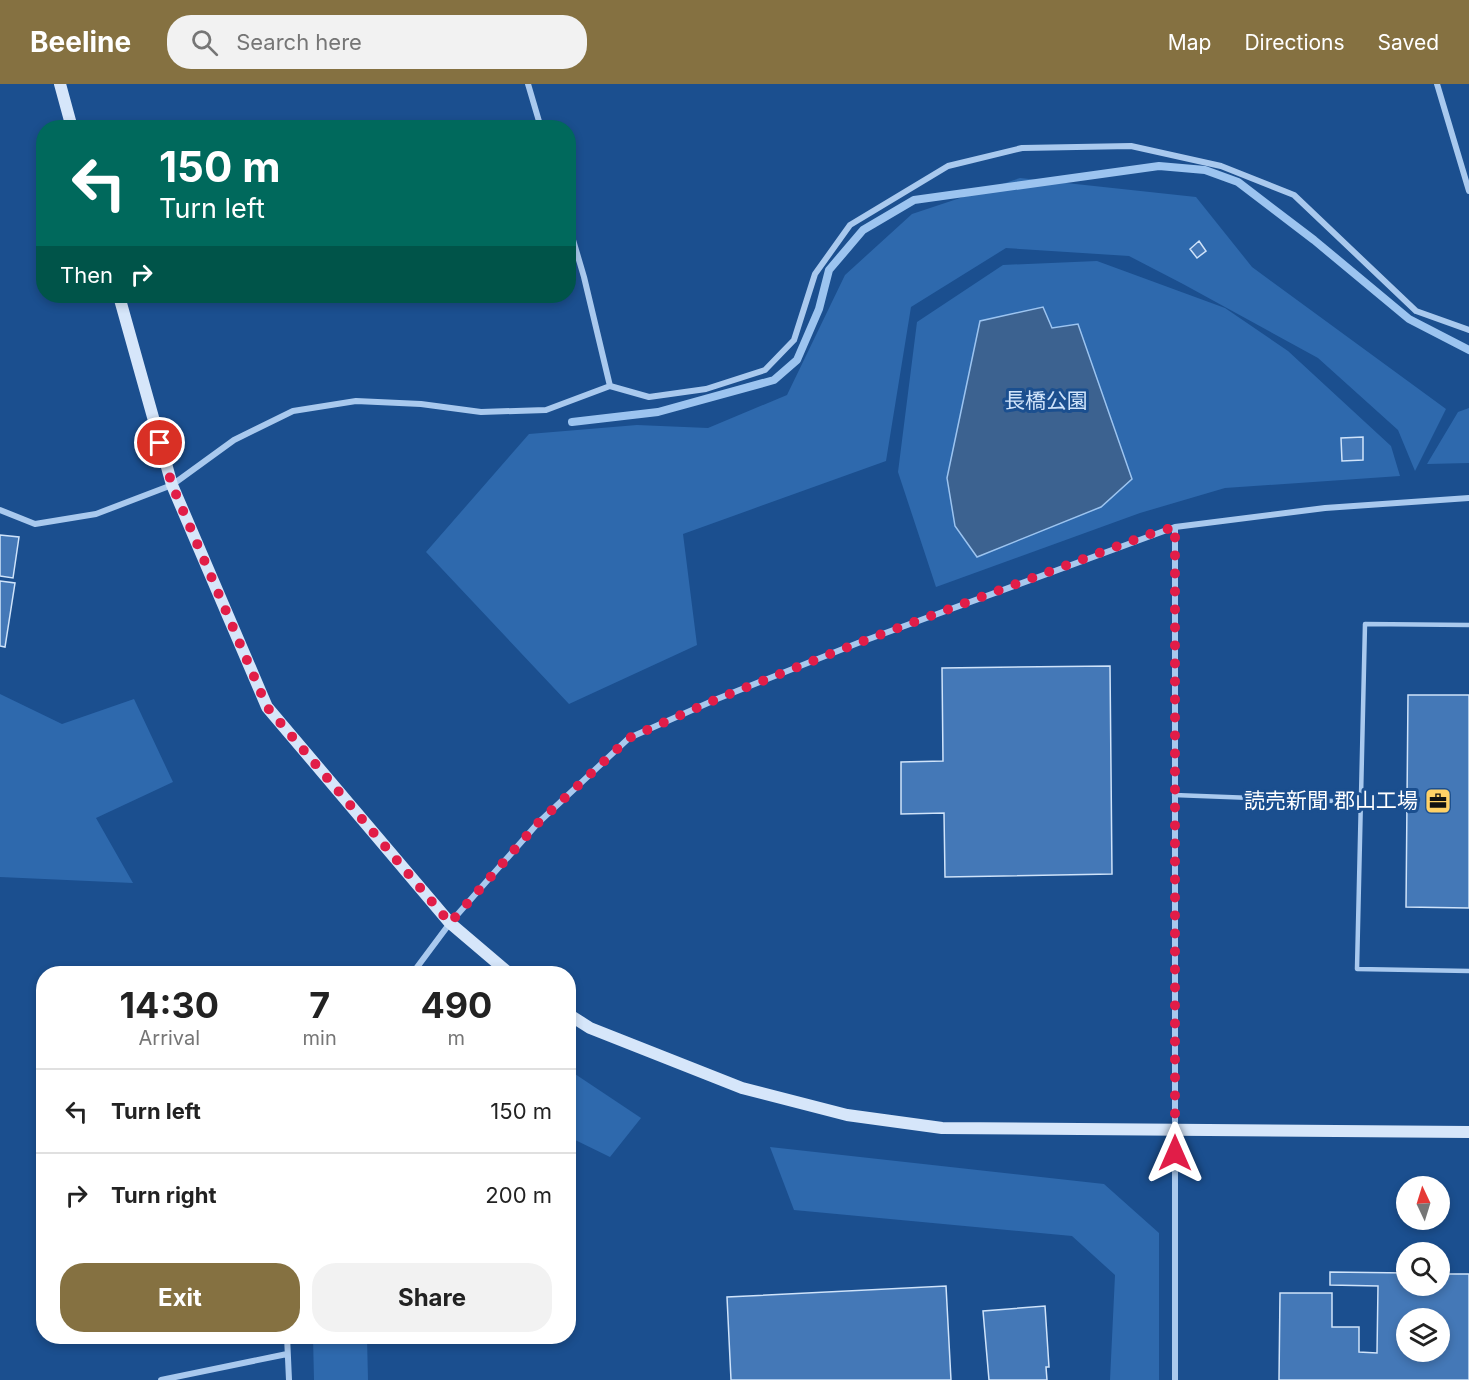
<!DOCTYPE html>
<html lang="en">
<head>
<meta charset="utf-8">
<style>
	body { margin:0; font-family:Inter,"Noto Sans JP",sans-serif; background:#f2f2f2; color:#222; height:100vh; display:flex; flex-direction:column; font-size:22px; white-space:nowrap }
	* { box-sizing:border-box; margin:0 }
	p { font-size:20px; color:#767676 }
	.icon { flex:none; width:33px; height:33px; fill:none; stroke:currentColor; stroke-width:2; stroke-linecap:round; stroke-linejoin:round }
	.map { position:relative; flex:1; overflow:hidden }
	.details { position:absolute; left:36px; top:882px; width:540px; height:378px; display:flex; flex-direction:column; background:#fff; border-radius:24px; box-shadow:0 3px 9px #0003 }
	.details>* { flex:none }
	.top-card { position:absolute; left:36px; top:36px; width:540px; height:183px; border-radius:24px; box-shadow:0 3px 9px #0003; background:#00695c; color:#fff; overflow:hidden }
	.needle { width:39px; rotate:356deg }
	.fabs { position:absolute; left:1396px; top:1092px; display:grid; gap:12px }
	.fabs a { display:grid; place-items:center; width:54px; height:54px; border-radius:50%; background:#fff; box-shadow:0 3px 9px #0003; font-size:30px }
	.pin { position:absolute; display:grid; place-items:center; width:51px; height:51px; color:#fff; margin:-26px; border:3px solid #fff; border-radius:50%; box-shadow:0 2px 6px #0007 }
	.me { position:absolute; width:66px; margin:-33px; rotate:0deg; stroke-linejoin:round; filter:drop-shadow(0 0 4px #0008) }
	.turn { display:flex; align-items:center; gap:21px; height:126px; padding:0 24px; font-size:27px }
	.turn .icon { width:78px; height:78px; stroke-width:2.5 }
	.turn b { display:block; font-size:42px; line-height:51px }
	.then { display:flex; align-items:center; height:57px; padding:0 24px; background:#0003; gap:12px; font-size:22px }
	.eta { display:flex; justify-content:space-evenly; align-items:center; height:102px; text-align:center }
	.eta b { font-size:36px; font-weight:700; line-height:42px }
	.primary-button { display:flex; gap:12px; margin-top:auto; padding:12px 24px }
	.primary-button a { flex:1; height:69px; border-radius:24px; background:#857141; color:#fff; font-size:24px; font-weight:700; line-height:69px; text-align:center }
	.primary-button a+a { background:#f2f2f2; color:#222 }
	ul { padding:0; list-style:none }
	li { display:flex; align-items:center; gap:18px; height:84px; padding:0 24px; border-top:2px solid #e0e0e0 }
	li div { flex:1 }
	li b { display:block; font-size:22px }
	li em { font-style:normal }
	header { display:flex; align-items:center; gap:36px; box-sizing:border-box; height:84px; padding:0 30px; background:#857141; color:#fff }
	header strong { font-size:28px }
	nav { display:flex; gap:33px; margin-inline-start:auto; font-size:21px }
	.search { width:420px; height:54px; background:#f2f2f2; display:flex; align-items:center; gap:15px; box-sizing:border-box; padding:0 21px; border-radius:24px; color:#767676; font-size:22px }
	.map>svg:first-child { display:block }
</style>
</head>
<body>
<header>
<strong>Beeline</strong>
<div class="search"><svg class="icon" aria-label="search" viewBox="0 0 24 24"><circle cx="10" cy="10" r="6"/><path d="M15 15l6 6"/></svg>Search here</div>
<nav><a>Map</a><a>Directions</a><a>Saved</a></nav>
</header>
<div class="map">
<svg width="1469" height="1296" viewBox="0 0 1469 1296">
	<rect width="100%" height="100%" fill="#1b4f8f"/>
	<path fill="#2e69ad" d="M1020 94 1196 113 1252 183 1446 325 1415 387 1398 346 1318 274 1183 200 1129 172 1006 164 911 223 886 377 683 450 697 561 569 620 426 468 529 350 637 341 708 344 787 311 845 191 912 130Z
		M1097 177 1225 224 1288 267 1391 362 1400 392 1225 404 1140 429 936 503 898 388 917 238 1003 181Z
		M1469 324V379L1427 380 1458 328Z
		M0 610 62 640 134 615 173 698 96 734 133 799 0 793Z
		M569 986 641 1034 610 1073 569 1053Z
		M770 1063 1104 1100 1159 1149V1296H1110L1115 1191 1072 1152 794 1126Z
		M313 1253H367L368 1296H314Z"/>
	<path fill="#3c6290" stroke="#9cc4f0" stroke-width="1.5" d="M1043 223 1052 244 1078 240 1132 395 1101 423 977 473 955 442 947 394 980 237Z"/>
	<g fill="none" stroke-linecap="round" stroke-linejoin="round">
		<path stroke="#9cc4f0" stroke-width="8" d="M572 338 658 328 774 296 797 276 819 225 829 186 863 146 914 116 1159 82 1205 86 1238 98 1314 156 1409 235 1469 266"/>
	</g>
	<path fill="#4478b7" stroke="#cfe3fa" stroke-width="1.5" fill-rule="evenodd" d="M1199 157 1206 167 1197 174 1190 165Z
		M1363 353V376L1342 377 1341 354Z
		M0 451 19 453 13 494 0 492Z
		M0 497 15 499 5 563 0 562Z
		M1110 582 1112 790 945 793 944 729 901 730V678L943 677 942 584Z
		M1408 611H1469V824L1406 823Z
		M1330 1188 1407 1189V1202H1440V1190H1469V1296H1279L1280 1209H1332V1243H1359V1268L1377 1269 1378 1202 1330 1201ZM1407 1234H1440V1268H1407Z
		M946 1202 951 1296H731L727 1213Z
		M1045 1222 1049 1283H1046L1047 1296H989L983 1227Z"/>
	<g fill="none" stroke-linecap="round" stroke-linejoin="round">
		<path stroke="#a9c9ee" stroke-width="4.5" d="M1469 541 1365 540 1357 885 1469 887
			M1174 711 1361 718"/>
		<path stroke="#a9c9ee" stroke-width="6" d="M528 0 541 44
			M1437 0 1469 107
			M568 139 584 193 610 302
			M0 426 35 440 96 430 172 401 234 356 293 327 356 317 421 320 481 328 546 326 610 302 649 313 706 305 765 286 794 256 815 190 850 141 948 82 1022 64 1131 62 1221 82 1294 111 1416 227 1469 246
			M1175 443V1296
			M412 890 450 839 538 739 629 654 717 615 858 559 1175 443 1325 424 1469 414
			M287 1252 289 1296
			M161 1296 287 1270"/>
		<path stroke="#d6e6fa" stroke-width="12" d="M60 0 72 44
			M119 212 172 401 267 623 450 839 510 890
			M568 930 590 944 742 1004 847 1031 942 1044 1469 1048"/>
	</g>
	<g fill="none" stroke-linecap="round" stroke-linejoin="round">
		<path stroke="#e11d48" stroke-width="10" stroke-dasharray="0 18" d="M160 359 172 401 267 623 450 839 538 739 629 654 717 615 858 559 1153 449 1175 443V1069"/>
	</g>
	<defs>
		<symbol id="office-square" viewBox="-11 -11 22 22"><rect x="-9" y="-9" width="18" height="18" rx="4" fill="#ffd166" stroke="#1b4f8f"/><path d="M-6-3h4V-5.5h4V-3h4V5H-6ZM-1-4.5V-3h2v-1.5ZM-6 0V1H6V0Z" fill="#111"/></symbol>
	</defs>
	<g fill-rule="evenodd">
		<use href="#office-square" x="1423" y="702" width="30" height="30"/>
	</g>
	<g text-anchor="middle" stroke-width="6" stroke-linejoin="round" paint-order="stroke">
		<g font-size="21" fill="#cfe3fa" stroke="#1b4f8f">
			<text x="1046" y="324">長橋公園</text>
		</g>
		<g font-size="21" fill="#fff" stroke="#1b4f8f" text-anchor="end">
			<text x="1418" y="724">読売新聞 郡山工場</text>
		</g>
	</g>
</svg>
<div class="fabs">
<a><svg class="needle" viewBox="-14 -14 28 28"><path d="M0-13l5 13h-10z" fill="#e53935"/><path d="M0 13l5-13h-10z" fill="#767676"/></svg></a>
<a><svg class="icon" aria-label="search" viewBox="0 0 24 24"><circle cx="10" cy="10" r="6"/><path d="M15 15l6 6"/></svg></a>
<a><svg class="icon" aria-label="layers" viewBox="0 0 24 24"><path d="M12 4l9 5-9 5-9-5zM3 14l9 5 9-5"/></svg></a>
</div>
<div class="pin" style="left:160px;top:359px;background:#d93025"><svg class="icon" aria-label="arrive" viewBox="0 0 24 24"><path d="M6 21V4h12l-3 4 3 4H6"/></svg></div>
<svg class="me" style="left:1175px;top:1069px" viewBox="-20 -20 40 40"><path d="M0-17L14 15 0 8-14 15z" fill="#e11d48" stroke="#fff" stroke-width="4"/></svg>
<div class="top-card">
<div class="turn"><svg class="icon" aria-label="left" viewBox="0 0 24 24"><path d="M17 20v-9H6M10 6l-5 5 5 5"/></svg><div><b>150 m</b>Turn left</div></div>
<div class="then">Then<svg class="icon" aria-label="right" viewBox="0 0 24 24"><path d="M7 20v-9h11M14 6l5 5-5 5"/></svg></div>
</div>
<section class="details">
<div class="eta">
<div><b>14:30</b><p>Arrival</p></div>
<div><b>7</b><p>min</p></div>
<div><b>490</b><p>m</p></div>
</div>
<ul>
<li><svg class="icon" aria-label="left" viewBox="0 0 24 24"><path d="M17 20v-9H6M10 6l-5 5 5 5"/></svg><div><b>Turn left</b></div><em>150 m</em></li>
<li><svg class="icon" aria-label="right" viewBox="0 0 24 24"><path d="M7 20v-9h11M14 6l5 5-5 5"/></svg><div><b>Turn right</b></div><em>200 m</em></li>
</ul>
<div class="primary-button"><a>Exit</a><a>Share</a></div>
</section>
</div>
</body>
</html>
